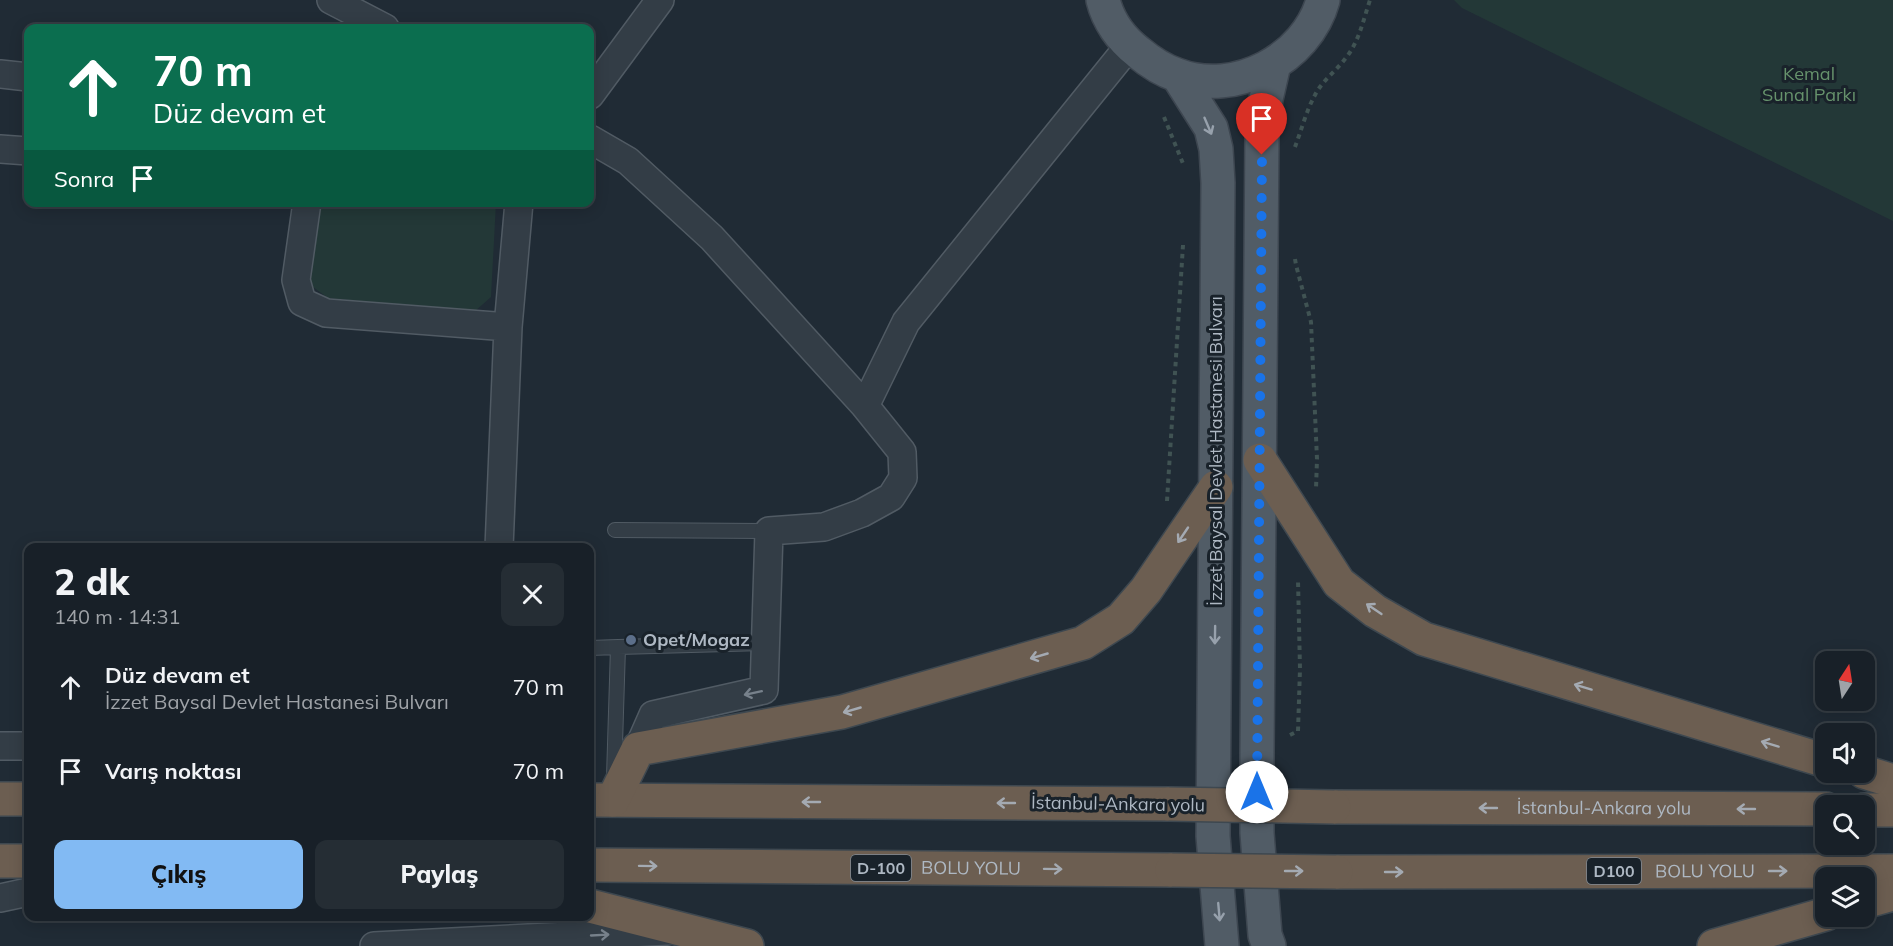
<!DOCTYPE html>
<html lang="tr">
<head>
<meta charset="utf-8">
<style>
	body { margin:0; font-family:Mulish,sans-serif; background:#252d34; color:#f1f3f6; height:100vh; display:flex; flex-direction:column; font-size:22px; white-space:nowrap }
	* { box-sizing:border-box; margin:0 }
	p { font-size:20px; color:#9fa3a8 }
	.icon { flex:none; width:33px; height:33px; fill:none; stroke:currentColor; stroke-width:2; stroke-linecap:round; stroke-linejoin:round }
	.map { position:relative; flex:1; overflow:hidden }
	.side { position:absolute; left:24px; top:543px; width:570px; height:378px; display:flex; flex-direction:column; background:#182028; border-radius:12px; box-shadow:0 3px 15px #0003,0 0 0 2px #363e45 }
	.side>* { flex:none }
	.guide { position:absolute; left:24px; top:24px; width:570px; height:183px; border-radius:12px; box-shadow:0 3px 15px #0003,0 0 0 2px #363e45; background:#0b6e4f; color:#fff; overflow:hidden }
	.needle { width:39px; rotate:12deg }
	.buttons { position:absolute; left:1815px; top:651px; display:grid; gap:12px }
	.buttons a { display:grid; place-items:center; width:60px; height:60px; border-radius:12px; background:#182028; box-shadow:0 3px 15px #0003,0 0 0 2px #363e45; font-size:30px }
	.pin { position:absolute; display:grid; place-items:center; width:51px; height:51px; color:#fff; margin:-62px -26px; border-radius:50% 50% 50% 0; rotate:-45deg; box-shadow:0 0 6px #0007 }
	.pin .icon { rotate:45deg }
	.me { position:absolute; width:66px; margin:-33px; rotate:0deg; stroke-linejoin:round; filter:drop-shadow(0 0 4px #0008) }
	.turn { display:flex; align-items:center; gap:21px; height:126px; padding:0 30px; font-size:27px }
	.turn .icon { width:78px; height:78px; stroke-width:2.5 }
	.turn b { display:block; font-size:42px; line-height:51px }
	.then { display:flex; align-items:center; height:57px; padding:0 30px; background:#0003; gap:12px; font-size:22px }
	.round { display:grid; place-items:center; flex:none; width:63px; height:63px; border-radius:12px; background:#252d34 }
	.summary { display:flex; align-items:center; justify-content:space-between; height:102px; padding:0 30px }
	h1 { font-size:36px; font-weight:800; line-height:45px }
	.cta { display:flex; gap:12px; margin-top:auto; padding:12px 30px }
	.cta a { flex:1; height:69px; border-radius:12px; background:#82baf3; color:#111; font-size:24px; font-weight:800; line-height:69px; text-align:center }
	.cta a+a { background:#252d34; color:#f1f3f6 }
	ul { padding:0; list-style:none }
	li { display:flex; align-items:center; gap:18px; height:84px; padding:0 30px }
	li div { flex:1 }
	li b { display:block; font-size:22px }
	li em { font-style:normal }
	.map>svg:first-child { display:block }
</style>
</head>
<body>
<div class="map">
<svg width="1893" height="946" viewBox="0 0 1893 946">
	<rect width="100%" height="100%" fill="#202b35"/>
	<path fill="#233837" d="M1454 0H1893V221L1462 8Z
		M320 203H496L491 297 474 312 328 298 313 287 309 273Z"/>
	<g fill="none" stroke-linecap="round" stroke-linejoin="round">
		<defs>
			<path id="lane" d="M615 530 769 531
				M590 648 618 647
				M614 777 618 647 766 643"/>
			<path id="street" d="M331 0 385 28
				M0 74 28 77
				M590 95 660 0
				M590 139 628 161 712 238 865 406 902 452 903 478 891 497 862 513 824 527 769 531 764 690 653 715 638 749
				M0 149 28 151
				M307 202 296 280 302 302 326 313 508 327
				M865 406 906 322 1129 46
				M499 548 508 327 519 202
				M0 746H28
				M0 898 28 892
				M374 946 667 931"/>
			<path id="primary" d="M1103 0C1108 20 1121 39 1138 52 1150 62 1162 70 1177 75 1235 97 1307 59 1323 0
				M1178 76 1211 128 1216 149 1218 183 1213 836 1222 946
				M1269 946 1265 935 1257 833V752L1262 133 1266 99 1274 64"/>
			<g id="highway">
				<path d="M1260 460 1339 583 1375 611 1424 639 1826 761"/>
				<path d="M1864 772 1893 781"/>
				<path d="M0 799H28"/>
				<path d="M590 800 1169 804"/>
				<path d="M613 800 638 749 842 712 1083 643 1121 619 1146 590 1216 487"/>
				<path id="s1" d="M1334 807 1826 809"/>
				<path d="M1864 810H1893"/>
				<path d="M0 861H28"/>
				<path id="s2" d="M590 865 1172 870"/>
				<path id="s3" d="M1336 872 1893 871"/>
				<path d="M1864 902 1893 894"/>
				<path d="M590 906 747 946"/>
				<path d="M1714 946 1826 914"/>
			</g>
		</defs>
		<use href="#lane" stroke="#515b64" stroke-width="16"/>
		<use href="#street" stroke="#515b64" stroke-width="30"/>
		<use href="#primary" stroke="#3d4650" stroke-width="36"/>
		<use href="#highway" stroke="#3e4850" stroke-width="36"/>
		<path stroke="#405353" stroke-width="4" stroke-dasharray="4.5 4.5" stroke-linecap="butt" d="M1164 117 1184 166
			M1295 147C1301 131 1307 109 1315 95 1322 81 1335 72 1345 59 1359 42 1363 21 1370 0
			M1295 259 1296 265 1311 322 1317 459 1316 489
			M1167 501 1183 245
			M1290 735 1298 731 1300 669 1298 580"/>
		<use href="#lane" stroke="#333d46" stroke-width="14"/>
		<use href="#street" stroke="#333d46" stroke-width="27"/>
		<use href="#primary" stroke="#515c66" stroke-width="33"/>
		<use href="#highway" stroke="#6c5e51" stroke-width="33"/>
		<defs>
			<path id="highway-bridge" d="M1169 804 1334 807
				M1172 870 1336 872"/>
		</defs>
		<use href="#highway-bridge" stroke="#3e4850" stroke-width="36" stroke-linecap="butt"/>
		<use href="#highway-bridge" stroke="#6c5e51" stroke-width="33"/>
	</g>
	<defs><path id="oneway-shaft" d="M-6 0H5M1.5-3L5.5 0L1.5 3" fill="none" stroke-width="1.6" stroke-linecap="round" stroke-linejoin="round" transform="scale(1.5)"/></defs>
	<g stroke="#97a1ac">
		<use href="#oneway-shaft" transform="translate(1208 126) rotate(67)"/>
		<use href="#oneway-shaft" transform="translate(1215 635) rotate(91)"/>
		<use href="#oneway-shaft" transform="translate(1219 912) rotate(85)"/>
	</g>
	<g stroke="#a4aab2">
		<use href="#oneway-shaft" transform="translate(1183 535) rotate(124)"/>
		<use href="#oneway-shaft" transform="translate(1374 609) rotate(-146)"/>
		<use href="#oneway-shaft" transform="translate(1039 656) rotate(164)"/>
		<use href="#oneway-shaft" transform="translate(1583 687) rotate(-163)"/>
		<use href="#oneway-shaft" transform="translate(852 710) rotate(164)"/>
		<use href="#oneway-shaft" transform="translate(1770 744) rotate(-163)"/>
		<use href="#oneway-shaft" transform="translate(811 802) rotate(-180)"/>
		<use href="#oneway-shaft" transform="translate(1006 803) rotate(-180)"/>
		<use href="#oneway-shaft" transform="translate(1488 808) rotate(-180)"/>
		<use href="#oneway-shaft" transform="translate(1746 809) rotate(-180)"/>
		<use href="#oneway-shaft" transform="translate(648 866) rotate(1)"/>
		<use href="#oneway-shaft" transform="translate(1053 869) rotate(1)"/>
		<use href="#oneway-shaft" transform="translate(1294 871)"/>
		<use href="#oneway-shaft" transform="translate(1778 871)"/>
		<use href="#oneway-shaft" transform="translate(1394 872)"/>
	</g>
	<g stroke="#77818b">
		<use href="#oneway-shaft" transform="translate(753 693) rotate(168)"/>
		<use href="#oneway-shaft" transform="translate(600 935) rotate(-3)"/>
	</g>
	<g fill="none" stroke-linecap="round" stroke-linejoin="round">
		<path stroke="#1a73e8" stroke-width="10" stroke-dasharray="0 18" d="M1257 792 1262 155"/>
	</g>
	<circle fill="#5c6f8a" stroke="#19222a" stroke-width="2" cx="631" cy="640" r="6"/>
	<g text-anchor="middle" stroke-width="6" stroke-linejoin="round" paint-order="stroke">
		<g fill="#19222a" stroke="#818b95" stroke-width="1.5">
			<rect x="851" y="855" width="60" height="26" rx="4.5"/>
			<rect x="1587" y="858" width="54" height="26" rx="4.5"/>
		</g>
		<g font-size="16" font-weight="bold" fill="#aeb8c3">
			<text x="881" y="874">D-100</text>
			<text x="1614" y="877">D100</text>
		</g>
		<g font-size="18" fill="#66926c" stroke="#19222a">
			<text x="1809" y="80">Kemal<tspan x="1809" dy="21">Sunal Parkı</tspan></text>
		</g>
		<g font-size="18" fill="#aeb8c3" stroke="#19222a">
			<text transform="translate(1216 451) rotate(-90)" y="6">İzzet Baysal Devlet Hastanesi Bulvarı</text>
			<text transform="translate(1118 804) rotate(1)" y="6">İstanbul-Ankara yolu</text>
			<text dy="6" stroke="none"><textPath href="#s1" startOffset="270">İstanbul-Ankara yolu</textPath></text>
			<text dy="6" stroke="none"><textPath href="#s2" startOffset="381">BOLU YOLU</textPath></text>
			<text dy="6" stroke="none"><textPath href="#s3" startOffset="369">BOLU YOLU</textPath></text>
		</g>
		<g font-size="18" font-weight="bold" fill="#aeb8c3" stroke="#19222a" text-anchor="start">
			<text x="643" y="646">Opet/Mogaz</text>
		</g>
	</g>
</svg>
<div class="buttons">
<a><svg class="needle" viewBox="-14 -14 28 28"><path d="M0-13l5 13h-10z" fill="#e53935"/><path d="M0 13l5-13h-10z" fill="#9fa3a8"/></svg></a>
<a><svg class="icon" aria-label="sound" viewBox="0 0 24 24"><path d="M4 9h4l5-4v14l-5-4H4zM17 9q2 3 0 6"/></svg></a>
<a><svg class="icon" aria-label="search" viewBox="0 0 24 24"><circle cx="10" cy="10" r="6"/><path d="M15 15l6 6"/></svg></a>
<a><svg class="icon" aria-label="layers" viewBox="0 0 24 24"><path d="M12 4l9 5-9 5-9-5zM3 14l9 5 9-5"/></svg></a>
</div>
<div class="pin" style="left:1262px;top:155px;background:#d93025"><svg class="icon" aria-label="arrive" viewBox="0 0 24 24"><path d="M6 21V4h12l-3 4 3 4H6"/></svg></div>
<svg class="me" style="left:1257px;top:792px" viewBox="-20 -20 40 40"><circle r="19" fill="#fff"/><path d="M0-13L10 11 0 6-10 11z" fill="#1a73e8"/></svg>
<div class="guide">
<div class="turn"><svg class="icon" aria-label="ahead" viewBox="0 0 24 24"><path d="M12 20V5M6 11l6-6 6 6"/></svg><div><b>70 m</b>Düz devam et</div></div>
<div class="then">Sonra<svg class="icon" aria-label="arrive" viewBox="0 0 24 24"><path d="M6 21V4h12l-3 4 3 4H6"/></svg></div>
</div>
<section class="side">
<div class="summary"><div><h1>2 dk</h1><p>140 m · 14:31</p></div><a class="round"><svg class="icon" aria-label="close" viewBox="0 0 24 24"><path d="M6 6l12 12M18 6L6 18"/></svg></a></div>
<ul>
<li><svg class="icon" aria-label="ahead" viewBox="0 0 24 24"><path d="M12 20V5M6 11l6-6 6 6"/></svg><div><b>Düz devam et</b><p>İzzet Baysal Devlet Hastanesi Bulvarı</p></div><em>70 m</em></li>
<li><svg class="icon" aria-label="arrive" viewBox="0 0 24 24"><path d="M6 21V4h12l-3 4 3 4H6"/></svg><div><b>Varış noktası</b></div><em>70 m</em></li>
</ul>
<div class="cta"><a>Çıkış</a><a>Paylaş</a></div>
</section>
</div>
</body>
</html>
